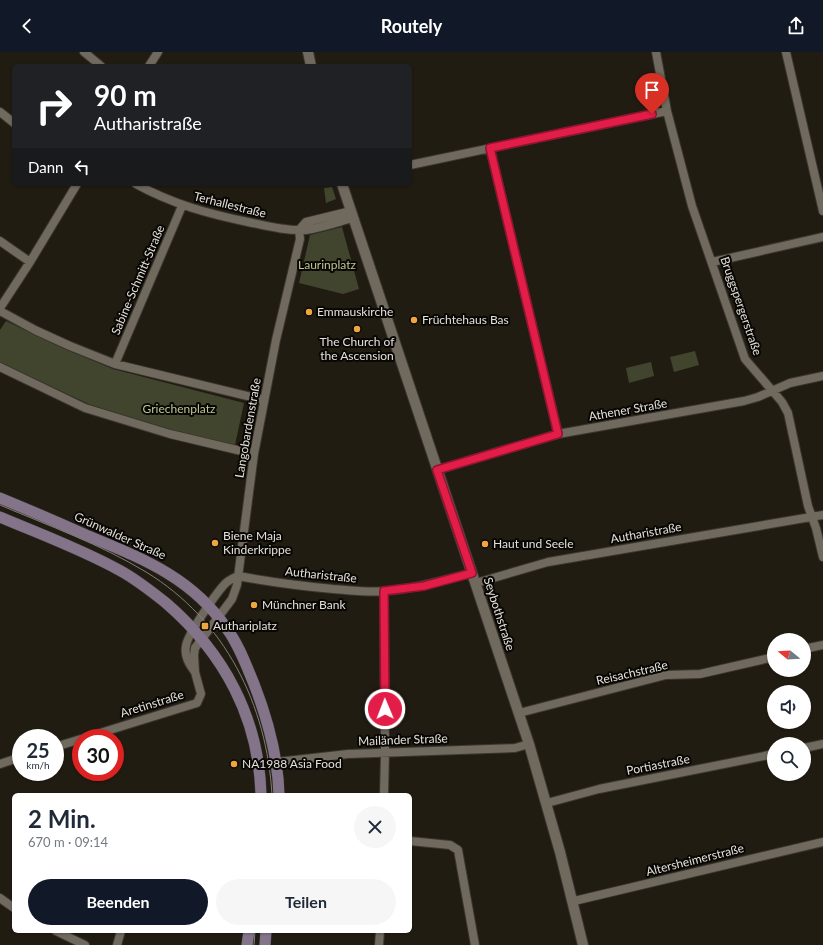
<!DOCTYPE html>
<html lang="de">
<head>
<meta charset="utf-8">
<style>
	body { margin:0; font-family:Lato,sans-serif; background:#f6f6f7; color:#1f2937; height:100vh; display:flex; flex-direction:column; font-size:15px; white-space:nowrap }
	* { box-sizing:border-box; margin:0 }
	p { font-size:13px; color:#747a83 }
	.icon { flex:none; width:22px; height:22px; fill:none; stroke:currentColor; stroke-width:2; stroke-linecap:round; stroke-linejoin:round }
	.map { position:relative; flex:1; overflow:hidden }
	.panel { position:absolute; left:12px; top:741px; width:400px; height:140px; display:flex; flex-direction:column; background:#fff; border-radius:6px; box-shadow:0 1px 3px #0004 }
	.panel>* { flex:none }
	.banner { position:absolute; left:12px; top:12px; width:400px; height:122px; border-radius:6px; box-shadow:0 1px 3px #0004; background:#202124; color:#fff; overflow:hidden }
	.needle { width:26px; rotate:288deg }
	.buttons { position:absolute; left:767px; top:581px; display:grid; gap:8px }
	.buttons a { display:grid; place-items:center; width:44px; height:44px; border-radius:50%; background:#fff; box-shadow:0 1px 3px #0004; font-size:20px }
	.speed { position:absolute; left:12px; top:677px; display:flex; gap:8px; font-size:20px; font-weight:700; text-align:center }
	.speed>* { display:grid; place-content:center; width:52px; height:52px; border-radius:50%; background:#fff; box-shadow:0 1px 3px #0004; line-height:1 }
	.speed small { font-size:10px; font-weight:400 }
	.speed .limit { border:6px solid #d22; background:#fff; color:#111 }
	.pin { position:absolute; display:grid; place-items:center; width:34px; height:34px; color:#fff; margin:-41px -17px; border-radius:50% 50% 50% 0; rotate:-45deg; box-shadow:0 0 4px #0007 }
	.pin .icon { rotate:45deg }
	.me { position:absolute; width:44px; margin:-22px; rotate:359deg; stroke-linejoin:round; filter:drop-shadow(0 0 3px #0008) }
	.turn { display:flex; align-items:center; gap:14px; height:84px; padding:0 16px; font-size:18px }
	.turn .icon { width:52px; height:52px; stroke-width:2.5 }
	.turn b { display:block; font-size:28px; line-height:34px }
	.then { display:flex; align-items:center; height:38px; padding:0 16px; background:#0003; gap:8px; font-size:15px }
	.round { display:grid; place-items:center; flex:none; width:42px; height:42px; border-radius:21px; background:#f6f6f7 }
	.headline { display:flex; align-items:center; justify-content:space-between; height:68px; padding:0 16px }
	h1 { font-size:24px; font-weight:700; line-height:30px }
	.primary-button { display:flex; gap:8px; margin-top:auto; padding:8px 16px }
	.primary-button a { flex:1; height:46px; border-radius:24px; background:#111827; color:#fff; font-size:16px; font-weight:700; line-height:46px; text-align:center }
	.primary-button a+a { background:#f6f6f7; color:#1f2937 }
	header { display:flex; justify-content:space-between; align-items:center; height:52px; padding:0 16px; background:#111827; color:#fff; font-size:18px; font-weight:700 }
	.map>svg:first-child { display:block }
</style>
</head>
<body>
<header><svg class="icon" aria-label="back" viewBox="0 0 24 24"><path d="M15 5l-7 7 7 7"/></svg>Routely<svg class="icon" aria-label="share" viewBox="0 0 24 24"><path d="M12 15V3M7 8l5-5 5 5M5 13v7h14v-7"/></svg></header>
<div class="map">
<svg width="823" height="893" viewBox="0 0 823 893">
	<rect width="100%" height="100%" fill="#211c12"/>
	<path fill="#41452e" d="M332 135 336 147 326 151 324 136Z
		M342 175 359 237 343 242 299 231 310 183Z
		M6 269 67 298 113 317 244 351 235 393 170 378 91 353 0 311V278Z
		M695 299 699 313 674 320 670 305Z
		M651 310 654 324 629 331 626 316Z"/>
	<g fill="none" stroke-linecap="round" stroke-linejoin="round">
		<defs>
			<path id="minor" d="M84 0 101 14
				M656 0 667 59 692 154 745 307 782 350 788 361 808 454 816 476 823 505
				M786 0 823 159
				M149 14 158 0
				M0 60 14 71
				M490 96 558 382
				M410 113 667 59
				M136 132C172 152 209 162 248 170 267 174 286 179 306 178 321 176 338 170 353 166
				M0 189 30 210
				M712 210 823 185
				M0 256 30 210 77 132
				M0 259 35 278 70 294 115 312 264 348
				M115 312 182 154
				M0 315 85 356 170 382 254 402
				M437 418 558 382 744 349 758 345 790 331 823 324
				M238 524C270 530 301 534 333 537 350 538 368 541 385 539 415 537 443 528 472 521
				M476 531 548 510 823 463
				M384 539 385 701 384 743
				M804 597 823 593
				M195 620C189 612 184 604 186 594 187 583 218 538 227 530 231 527 234 526 238 524
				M519 661 666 623 700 622 774 605
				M84 686 197 651 201 642 195 620 194 603 195 596 232 547 237 533 254 402 276 288 300 187 299 178 306 170 351 159
				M55 695 81 687
				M804 696 823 692
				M277 710 348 702 515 696 529 692
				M0 712 21 705
				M547 751 599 737 774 702
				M410 789 450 793 458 798 475 893
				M0 846 14 856
				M574 849 823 790
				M56 879 85 893
				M117 893 121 879
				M379 893 380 879"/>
			<path id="tertiary" d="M308 0 311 14
				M342 132 529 692 560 800 583 893"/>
			<path id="secondary" d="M0 446C29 458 57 470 86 483 141 506 192 525 227 577 239 593 246 613 254 632 268 668 278 704 279 743
				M0 465C40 482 81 497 119 518 136 527 151 539 166 551 224 601 259 666 261 743
				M247 893 249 879
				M265 893 266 879"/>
		</defs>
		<use href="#minor" stroke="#3a3631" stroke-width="10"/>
		<use href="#tertiary" stroke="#3a3631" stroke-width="12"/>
		<use href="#secondary" stroke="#3a3631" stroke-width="12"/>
		<use href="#minor" stroke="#70695d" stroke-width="8"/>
		<use href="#tertiary" stroke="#70695d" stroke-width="10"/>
		<use href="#secondary" stroke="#83748a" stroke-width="11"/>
		<path stroke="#827e76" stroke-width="1" d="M0 453C49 474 100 492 146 520 225 568 267 653 272 743
			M254 893 255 879"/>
	</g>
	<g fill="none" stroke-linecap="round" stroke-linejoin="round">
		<defs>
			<path id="route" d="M385 657 384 539 424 534 472 521 437 418 558 382 490 96 652 62"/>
		</defs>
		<use href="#route" stroke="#92132f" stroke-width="10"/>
		<use href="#route" stroke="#e11d48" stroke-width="7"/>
	</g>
	<g fill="#f0a63e" stroke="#090704" stroke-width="1.5">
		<circle cx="309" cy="260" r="4"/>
		<circle cx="414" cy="268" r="4"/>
		<circle cx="357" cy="277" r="4"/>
		<circle cx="215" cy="491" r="4"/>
		<circle cx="485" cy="492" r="4"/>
		<circle cx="254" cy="553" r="4"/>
		<rect x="201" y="570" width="8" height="8" rx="2"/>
		<circle cx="234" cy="712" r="4"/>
	</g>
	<g text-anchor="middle" stroke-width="4" stroke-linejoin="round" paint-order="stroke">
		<g font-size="12" fill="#e4e0da" stroke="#090704">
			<text transform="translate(230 153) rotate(14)" y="4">Terhallestraße</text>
			<text transform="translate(138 228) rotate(-67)" y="4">Sabine-Schmitt-Straße</text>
			<text transform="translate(741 254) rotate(71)" y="4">Bruggspergerstraße</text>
			<text transform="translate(628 358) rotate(-10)" y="4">Athener Straße</text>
			<text transform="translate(248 376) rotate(-80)" y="4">Langobardenstraße</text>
			<text transform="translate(646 481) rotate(-10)" y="4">Autharistraße</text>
			<text transform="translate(120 484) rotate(24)" y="4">Grünwalder Straße</text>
			<text transform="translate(321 523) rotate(6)" y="4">Autharistraße</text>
			<text transform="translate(499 562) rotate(72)" y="4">Seybothstraße</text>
			<text transform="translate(632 621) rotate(-13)" y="4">Reisachstraße</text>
			<text transform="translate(152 652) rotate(-17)" y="4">Aretinstraße</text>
			<text transform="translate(403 688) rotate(-2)" y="4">Mailänder Straße</text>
			<text transform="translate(658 713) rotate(-11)" y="4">Portiastraße</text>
			<text transform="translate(695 808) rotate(-14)" y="4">Altersheimerstraße</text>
		</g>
		<g font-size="12" fill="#bcc693" stroke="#090704">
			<text x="327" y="217">Laurinplatz</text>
			<text x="179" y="361">Griechenplatz</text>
		</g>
		<g font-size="12" fill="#e4e0da" stroke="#090704" text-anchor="start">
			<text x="317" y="264">Emmauskirche</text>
			<text x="422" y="272">Früchtehaus Bas</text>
			<text x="357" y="294" text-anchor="middle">The Church of<tspan x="357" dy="14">the Ascension</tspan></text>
			<text x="223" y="488">Biene Maja<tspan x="223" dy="14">Kinderkrippe</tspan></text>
			<text x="493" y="496">Haut und Seele</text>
			<text x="262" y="557">Münchner Bank</text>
			<text x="213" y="578">Authariplatz</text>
			<text x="242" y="716">NA1988 Asia Food</text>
		</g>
	</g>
</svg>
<div class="buttons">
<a><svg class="needle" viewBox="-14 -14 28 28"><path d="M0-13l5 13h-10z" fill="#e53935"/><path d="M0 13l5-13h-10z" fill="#747a83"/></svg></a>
<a><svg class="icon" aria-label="sound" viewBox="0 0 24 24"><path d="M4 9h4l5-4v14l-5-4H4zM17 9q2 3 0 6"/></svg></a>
<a><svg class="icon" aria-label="search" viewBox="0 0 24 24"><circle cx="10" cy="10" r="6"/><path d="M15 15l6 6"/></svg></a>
</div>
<div class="speed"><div>25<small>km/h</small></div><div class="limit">30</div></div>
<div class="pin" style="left:652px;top:62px;background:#d93025"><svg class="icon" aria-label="arrive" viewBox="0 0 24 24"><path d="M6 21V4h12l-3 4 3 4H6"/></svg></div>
<svg class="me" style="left:385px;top:657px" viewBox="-20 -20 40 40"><circle r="17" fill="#e11d48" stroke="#fff" stroke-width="3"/><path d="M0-11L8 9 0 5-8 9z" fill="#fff"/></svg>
<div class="banner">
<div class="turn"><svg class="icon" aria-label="right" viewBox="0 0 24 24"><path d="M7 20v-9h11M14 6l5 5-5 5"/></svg><div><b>90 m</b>Autharistraße</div></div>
<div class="then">Dann<svg class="icon" aria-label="left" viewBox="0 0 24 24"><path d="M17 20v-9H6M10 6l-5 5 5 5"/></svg></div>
</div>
<section class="panel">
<div class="headline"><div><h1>2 Min.</h1><p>670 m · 09:14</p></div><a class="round"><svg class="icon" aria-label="close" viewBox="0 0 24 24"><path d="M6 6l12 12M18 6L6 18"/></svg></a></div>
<div class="primary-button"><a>Beenden</a><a>Teilen</a></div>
</section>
</div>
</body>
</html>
